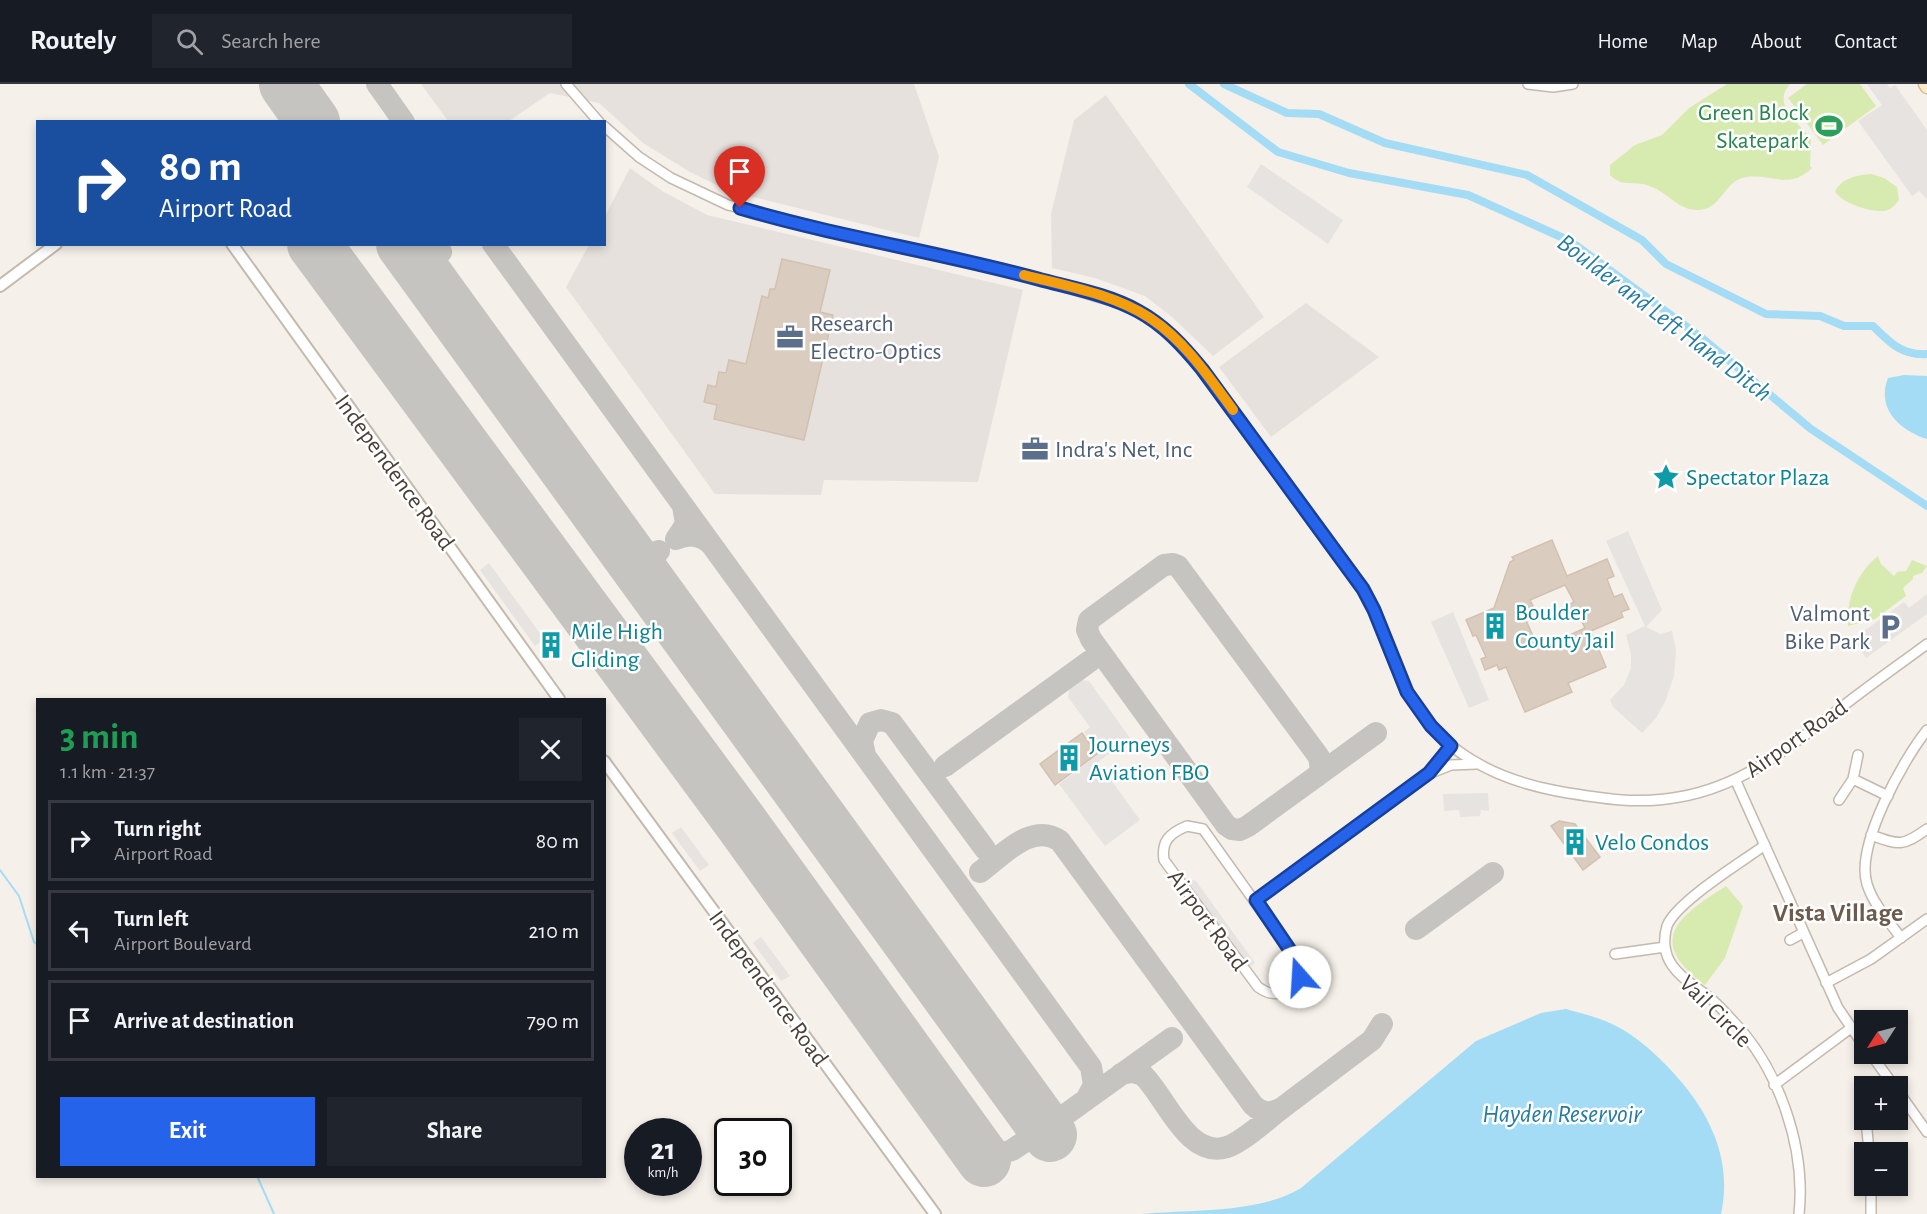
<!DOCTYPE html>
<html lang="en">
<head>
<meta charset="utf-8">
<style>
	body { margin:0; font-family:"Alegreya Sans",sans-serif; background:#20242c; color:#f1f3f6; height:100vh; display:flex; flex-direction:column; font-size:22px; white-space:nowrap }
	* { box-sizing:border-box; margin:0 }
	p { font-size:20px; color:#9ea1a6 }
	.icon { flex:none; width:33px; height:33px; fill:none; stroke:currentColor; stroke-width:2; stroke-linecap:round; stroke-linejoin:round }
	.map { position:relative; flex:1; overflow:hidden }
	.sheet { position:absolute; left:36px; top:614px; width:570px; height:480px; display:flex; flex-direction:column; background:#171b24; border-radius:0px; box-shadow:0 3px 9px #0003 }
	.sheet>* { flex:none }
	.top-card { position:absolute; left:36px; top:36px; width:570px; height:126px; border-radius:0px; box-shadow:0 3px 9px #0003; background:#1a4fa0; color:#fff; overflow:hidden }
	.needle { width:39px; rotate:234deg }
	.buttons { position:absolute; left:1854px; top:926px; display:grid; gap:12px }
	.buttons a { display:grid; place-items:center; width:54px; height:54px; border-radius:0px; background:#171b24; box-shadow:0 3px 9px #0003; font-size:30px }
	.speed { position:absolute; left:624px; top:1034px; display:flex; gap:12px; font-size:30px; font-weight:700; text-align:center }
	.speed>* { display:grid; place-content:center; width:78px; height:78px; border-radius:50%; background:#171b24; box-shadow:0 3px 9px #0003; line-height:1 }
	.speed small { font-size:15px; font-weight:400 }
	.speed .limit { border:3px solid #111; border-radius:9px; background:#fff; color:#111 }
	.pin { position:absolute; display:grid; place-items:center; width:51px; height:51px; color:#fff; margin:-62px -26px; border-radius:50% 50% 50% 0; rotate:-45deg; box-shadow:0 0 6px #0007 }
	.pin .icon { rotate:45deg }
	.me { position:absolute; width:66px; margin:-33px; rotate:341deg; stroke-linejoin:round; filter:drop-shadow(0 0 4px #0008) }
	.turn { display:flex; align-items:center; gap:21px; height:126px; padding:0 24px; font-size:27px }
	.turn .icon { width:78px; height:78px; stroke-width:2.5 }
	.turn b { display:block; font-size:42px; line-height:51px }
	.round { display:grid; place-items:center; flex:none; width:63px; height:63px; border-radius:0px; background:#20242c }
	.head { display:flex; align-items:center; justify-content:space-between; height:102px; padding:0 24px }
	h1 { font-size:36px; font-weight:600; line-height:45px; color:#1e9e55 }
	.action { display:flex; gap:12px; margin-top:auto; padding:12px 24px }
	.action a { flex:1; height:69px; border-radius:0px; background:#2563eb; color:#fff; font-size:24px; font-weight:600; line-height:69px; text-align:center }
	.action a+a { background:#20242c; color:#f1f3f6 }
	ul { padding:0; list-style:none }
	li { display:flex; align-items:center; gap:18px; height:81px; margin:0 12px 9px; padding:0 12px; border:3px solid #363941; border-radius:0px }
	li div { flex:1 }
	li b { display:block; font-size:22px }
	li em { font-style:normal }
	header { display:flex; align-items:center; gap:36px; box-sizing:border-box; height:84px; padding:0 30px; background:#171b24; border-bottom:2px solid #363941 }
	header strong { font-size:28px }
	nav { display:flex; gap:33px; margin-inline-start:auto; font-size:21px }
	.search { width:420px; height:54px; background:#20242c; display:flex; align-items:center; gap:15px; box-sizing:border-box; padding:0 21px; border-radius:0px; color:#9ea1a6; font-size:22px }
	.map>svg:first-child { display:block }
</style>
</head>
<body>
<header>
<strong>Routely</strong>
<div class="search"><svg class="icon" aria-label="search" viewBox="0 0 24 24"><circle cx="10" cy="10" r="6"/><path d="M15 15l6 6"/></svg>Search here</div>
<nav><a>Home</a><a>Map</a><a>About</a><a>Contact</a></nav>
</header>
<div class="map">
<svg width="1927" height="1130" viewBox="0 0 1927 1130">
	<rect width="100%" height="100%" fill="#f5f0e9"/>
	<path fill="#e7e1dd" d="M421 0H914L939 73 919 154 729 107 690 88 643 59 599 19 550 9 509 37H448Z
		M1106 11 1264 233 1213 272 1172 233 1145 212 1095 194 1052 184 1051 130 1074 36Z
		M630 84 662 107 707 131 1023 206 978 398 824 396 821 411 715 410 566 203 589 161 604 160 605 132Z
		M1306 219 1379 273 1271 353 1219 283Z"/>
	<path fill="#d7ebb0" d="M1727 0H1790C1771 22 1799 37 1811 56L1810 82 1812 84C1789 106 1774 90 1747 93 1726 95 1723 120 1705 125 1682 131 1670 110 1652 103 1635 95 1624 105 1610 91V81L1635 61 1662 51 1689 24Z
		M1807 0H1860L1876 22 1823 61 1788 14Z
		M1872 90 1884 94 1897 103 1899 116C1895 121 1891 126 1884 127 1870 128 1844 120 1835 108 1841 94 1857 91 1872 90Z
		M1878 472 1881 480 1894 492 1897 488 1906 487 1912 476 1927 482 1922 489 1913 492V495L1903 504 1906 512 1875 535 1848 542C1846 515 1857 489 1878 472Z
		M1726 802 1743 822 1725 874 1705 901C1644 856 1679 832 1726 802Z"/>
	<path fill="#e6e3e0" d="M1867 0H1887L1890 4 1895 1 1927 46V115L1919 107 1912 112 1858 37 1882 21Z
		M1261 80 1343 136 1328 160 1247 103Z
		M1628 447 1662 526 1646 543 1660 550 1672 547 1676 566 1674 592 1665 618 1656 634 1642 649 1613 623 1610 616 1624 601 1631 584V570L1626 551 1645 542 1606 457Z
		M489 479 544 555 535 562 480 486Z
		M1927 510V530L1866 574 1853 555 1904 518 1909 524Z
		M1453 528 1489 616 1469 624 1431 538Z
		M1080 596 1089 597 1130 654 1098 678 1140 736 1105 762 1059 700 1099 670 1084 648 1090 643 1068 613 1070 603Z
		M1488 709 1489 727 1481 726 1480 732 1460 733 1459 726 1444 727 1443 710Z
		M681 743 709 781 700 787 672 749Z
		M1182 793 1196 797 1255 879 1247 884 1180 794Z
		M761 853 790 892 781 897 753 859Z"/>
	<path fill="#a3dcf4" d="M1904 291 1927 292V355C1899 346 1876 324 1888 294Z
		M1566 925C1583 930 1602 934 1618 943 1635 952 1650 965 1664 979 1705 1020 1734 1070 1721 1130H1141C1191 1125 1258 1130 1301 1104L1476 957 1541 929Z"/>
	<g fill="none" stroke-linecap="round" stroke-linejoin="round">
		<path stroke="#a3dcf4" stroke-width="2" d="M0 786 19 812 34 858 38 861
			M257 1092 274 1130"/>
		<path stroke="#a3dcf4" stroke-width="8" d="M1189 0 1278 68 1349 89 1468 111 1570 157 1702 254 1811 345 1927 422
			M1224 0 1287 29 1319 30 1385 59 1527 91 1642 156 1666 180 1766 230 1820 232 1844 242H1873C1889 258 1902 272 1927 270"/>
		<path stroke="#c6c4c0" stroke-width="22" d="M377 0 404 38
			M493 160 1091 983 1094 1001 1086 1016
			M403 161C416 172 426 175 441 168 429 180 430 192 436 207
			M683 422 686 440 676 455C690 449 700 451 711 460
			M622 461C634 471 644 474 659 467 648 480 648 490 654 506
			M865 671 862 657 870 639 881 636 892 639 985 765
			M945 682 1090 577
			M1317 692 1321 685 1319 673 1178 482 1173 480 1164 481 1089 536 1087 546 1091 555 1226 741 1232 745 1240 746 1248 742 1376 649
			M980 788C1002 772 1032 737 1060 757L1253 1021C1262 1030 1271 1030 1282 1024L1372 956 1382 940
			M1416 845 1493 789
			M1121 990 1132 988 1143 991C1166 1013 1188 1076 1227 1063 1243 1058 1266 1036 1281 1025
			M1029 1021 1041 1031 1062 1033 1172 954
			M984 1076 1012 1066 1062 1033"/>
		<path stroke="#c6c4c0" stroke-width="54" d="M286 0 313 38
			M314 160 742 740 984 1076
			M403 160 1050 1051"/>
	</g>
	<path fill="#dacdc0" stroke="#d2c1b0" stroke-width="1.5" fill-rule="evenodd" d="M782 175 830 186 820 228 833 231 804 356 714 335 717 321 704 318 708 301 716 303 719 288 726 289 729 276 746 280 762 212 768 214 770 205H775Z
		M1552 456 1567 492 1607 475 1614 492 1607 495 1614 513 1622 510 1629 525 1621 528 1623 533 1591 547 1606 583 1568 599 1572 608 1525 628 1506 583 1499 586 1497 581 1485 586 1481 575 1486 573 1476 551 1473 552 1466 536 1494 524 1510 478 1514 476 1512 473ZM1565 501 1574 518 1565 523 1568 529 1576 526 1585 544 1548 561 1546 555 1536 559 1522 527 1533 522 1530 516Z
		M1082 649 1097 670 1055 701 1040 680Z
		M1559 737 1575 740 1600 773 1583 786 1551 742Z"/>
	<g fill="none" stroke-linecap="round" stroke-linejoin="round">
		<defs>
			<path id="minor" d="M566 0 599 38
				M1528 0 1553 3 1573 0
				M604 42 639 73 671 94 728 121 904 165 1003 185 1125 221 1150 234 1167 247 1202 285 1363 505C1387 550 1397 602 1431 642 1463 679 1510 698 1557 707 1598 714 1638 721 1679 713 1745 702 1795 659 1847 619 1873 599 1900 580 1927 560
				M1431 689 1451 681 1476 680
				M1735 695 1838 924 1864 962
				M1853 695 1888 712
				M1839 716 1853 695 1858 671
				M1187 742 1203 745 1300 881V893C1286 908 1276 916 1258 903L1164 776C1161 757 1170 749 1187 742Z
				M1871 751C1899 761 1902 763 1927 745
				M1765 761C1742 778 1676 818 1667 842 1663 855 1664 870 1672 881 1681 895 1697 903 1710 914 1718 920 1725 929 1732 936 1779 984 1806 1064 1799 1130
				M1256 816 1429 689 1451 661
				M1901 854C1889 837 1873 820 1867 800 1855 762 1903 676 1927 646
				M1790 856 1803 849
				M1615 870 1665 863
				M1826 899 1871 875 1927 835
				M1870 969 1894 1002
				M1774 1001 1851 944
				M1898 1007 1927 1048
				M1866 1035 1869 1068
				M1871 1130V1101"/>
			<path id="tertiary" d="M232 160 559 615
				M0 202 56 160
				M604 677 935 1130"/>
			<path id="secondary" d="M1925 0 1927 3"/>
		</defs>
		<use href="#minor" stroke="#c4b9ad" stroke-width="12"/>
		<use href="#tertiary" stroke="#c4b9ad" stroke-width="14"/>
		<use href="#secondary" stroke="#d7be97" stroke-width="15"/>
		<use href="#minor" stroke="#fff" stroke-width="9"/>
		<use href="#tertiary" stroke="#fff" stroke-width="10"/>
		<use href="#secondary" stroke="#ffebc8" stroke-width="12"/>
	</g>
	<g fill="none" stroke-linecap="round" stroke-linejoin="round">
		<defs>
			<path id="route" d="M740 124C838 153 939 168 1038 195 1071 204 1107 210 1138 227 1164 241 1183 262 1202 285L1363 505 1374 526 1407 608 1431 642 1451 662 1429 689 1256 816 1300 881V893"/>
		</defs>
		<use href="#route" stroke="#184099" stroke-width="15"/>
		<use href="#route" stroke="#2563eb" stroke-width="10"/>
		<path stroke="#f59e0b" stroke-width="10" d="M1024 191C1066 202 1113 210 1150 234 1185 257 1209 293 1233 326"/>
	</g>
	<defs>
		<symbol id="stadium-bare" viewBox="-9 -9 18 18"><path d="M0-5a6.5 5 0 1 0 0 10a6.5 5 0 1 0 0-10ZM-3.5-1.8h7v3.6h-7Z" fill="#2e9e5b" stroke="#fff" stroke-width="2.5" paint-order="stroke"/></symbol>
		<symbol id="office-bare" viewBox="-9 -9 18 18"><path d="M-6-3h4V-5.5h4V-3h4V5H-6ZM-1-4.5V-3h2v-1.5ZM-6 0V1H6V0Z" fill="#5c6f8a" stroke="#fff" stroke-width="2.5" paint-order="stroke"/></symbol>
		<symbol id="sight-bare" viewBox="-9 -9 18 18"><path d="M0-6L1.8-2.2L6-1.7L2.9 1.2L3.7 5.4L0 3.3L-3.7 5.4L-2.9 1.2L-6-1.7L-1.8-2.2Z" fill="#0f9aa8" stroke="#fff" stroke-width="2.5" paint-order="stroke"/></symbol>
		<symbol id="building-bare" viewBox="-9 -9 18 18"><path d="M-4-6H4V6H1V3H-1V6H-4ZM-2.5-4.3h1.7v1.8h-1.7ZM.8-4.3h1.7v1.8H.8ZM-2.5-1h1.7V.8h-1.7ZM.8-1h1.7V.8H.8Z" fill="#0f9aa8" stroke="#fff" stroke-width="2.5" paint-order="stroke"/></symbol>
		<symbol id="parking-bare" viewBox="-9 -9 18 18"><path d="M-3.5-5.5H1a3.5 3.5 0 0 1 0 7H-1V5.5H-3.5ZM-1-3.4V-.6H.8a1.4 1.4 0 0 0 0-2.8Z" fill="#5c6f8a" stroke="#fff" stroke-width="2.5" paint-order="stroke"/></symbol>
	</defs>
	<g fill-rule="evenodd">
		<use href="#stadium-bare" x="1810" y="23" width="38" height="38"/>
		<use href="#office-bare" x="771" y="234" width="38" height="38"/>
		<use href="#office-bare" x="1016" y="346" width="38" height="38"/>
		<use href="#sight-bare" x="1647" y="374" width="38" height="38"/>
		<use href="#building-bare" x="1476" y="523" width="38" height="38"/>
		<use href="#parking-bare" x="1871" y="524" width="38" height="38"/>
		<use href="#building-bare" x="532" y="542" width="38" height="38"/>
		<use href="#building-bare" x="1050" y="655" width="38" height="38"/>
		<use href="#building-bare" x="1556" y="739" width="38" height="38"/>
	</g>
	<g text-anchor="middle" stroke-width="5" stroke-linejoin="round" paint-order="stroke">
		<g font-size="24" fill="#27864d" stroke="#fff" text-anchor="end">
			<text x="1809" y="36">Green Block<tspan x="1809" dy="28">Skatepark</tspan></text>
		</g>
		<g font-size="24" fill="#4e5e75" stroke="#fff" text-anchor="start">
			<text x="810" y="247">Research<tspan x="810" dy="28">Electro-Optics</tspan></text>
			<text x="1055" y="373">Indra's Net, Inc</text>
			<text x="1870" y="537" text-anchor="end">Valmont<tspan x="1870" dy="28">Bike Park</tspan></text>
		</g>
		<g font-size="24" fill="#493f36" stroke="#fff">
			<text transform="translate(395 388) rotate(54)" y="8">Independence Road</text>
			<text transform="translate(1796 654) rotate(-35)" y="8">Airport Road</text>
			<text transform="translate(1208 836) rotate(54)" y="8">Airport Road</text>
			<text transform="translate(769 904) rotate(54)" y="8">Independence Road</text>
			<text transform="translate(1716 927) rotate(45)" y="8">Vail Circle</text>
		</g>
		<g font-size="24" fill="#0d838f" stroke="#fff" text-anchor="start">
			<text x="1686" y="401">Spectator Plaza</text>
			<text x="1515" y="536">Boulder<tspan x="1515" dy="28">County Jail</tspan></text>
			<text x="571" y="555">Mile High<tspan x="571" dy="28">Gliding</tspan></text>
			<text x="1089" y="668">Journeys<tspan x="1089" dy="28">Aviation FBO</tspan></text>
			<text x="1595" y="766">Velo Condos</text>
		</g>
		<g font-size="26" font-style="italic" fill="#267ca1" stroke="#fff">
			<text transform="translate(1665 233) rotate(37)" y="9">Boulder and Left Hand Ditch</text>
			<text x="1562" y="1038">Hayden Reservoir</text>
		</g>
		<g font-size="26" font-weight="bold" fill="#6c5c4d" stroke="#fff">
			<text x="1838" y="837">Vista Village</text>
		</g>
	</g>
</svg>
<div class="buttons">
<a><svg class="needle" viewBox="-14 -14 28 28"><path d="M0-13l5 13h-10z" fill="#e53935"/><path d="M0 13l5-13h-10z" fill="#9ea1a6"/></svg></a>
<a>+</a>
<a>−</a>
</div>
<div class="speed"><div>21<small>km/h</small></div><div class="limit">30</div></div>
<div class="pin" style="left:740px;top:124px;background:#d93025"><svg class="icon" aria-label="arrive" viewBox="0 0 24 24"><path d="M6 21V4h12l-3 4 3 4H6"/></svg></div>
<svg class="me" style="left:1300px;top:893px" viewBox="-20 -20 40 40"><circle r="19" fill="#fff"/><path d="M0-13L10 11 0 6-10 11z" fill="#2563eb"/></svg>
<div class="top-card">
<div class="turn"><svg class="icon" aria-label="right" viewBox="0 0 24 24"><path d="M7 20v-9h11M14 6l5 5-5 5"/></svg><div><b>80 m</b>Airport Road</div></div>
</div>
<section class="sheet">
<div class="head"><div><h1>3 min</h1><p>1.1 km · 21:37</p></div><a class="round"><svg class="icon" aria-label="close" viewBox="0 0 24 24"><path d="M6 6l12 12M18 6L6 18"/></svg></a></div>
<ul>
<li><svg class="icon" aria-label="right" viewBox="0 0 24 24"><path d="M7 20v-9h11M14 6l5 5-5 5"/></svg><div><b>Turn right</b><p>Airport Road</p></div><em>80 m</em></li>
<li><svg class="icon" aria-label="left" viewBox="0 0 24 24"><path d="M17 20v-9H6M10 6l-5 5 5 5"/></svg><div><b>Turn left</b><p>Airport Boulevard</p></div><em>210 m</em></li>
<li><svg class="icon" aria-label="arrive" viewBox="0 0 24 24"><path d="M6 21V4h12l-3 4 3 4H6"/></svg><div><b>Arrive at destination</b></div><em>790 m</em></li>
</ul>
<div class="action"><a>Exit</a><a>Share</a></div>
</section>
</div>
</body>
</html>
